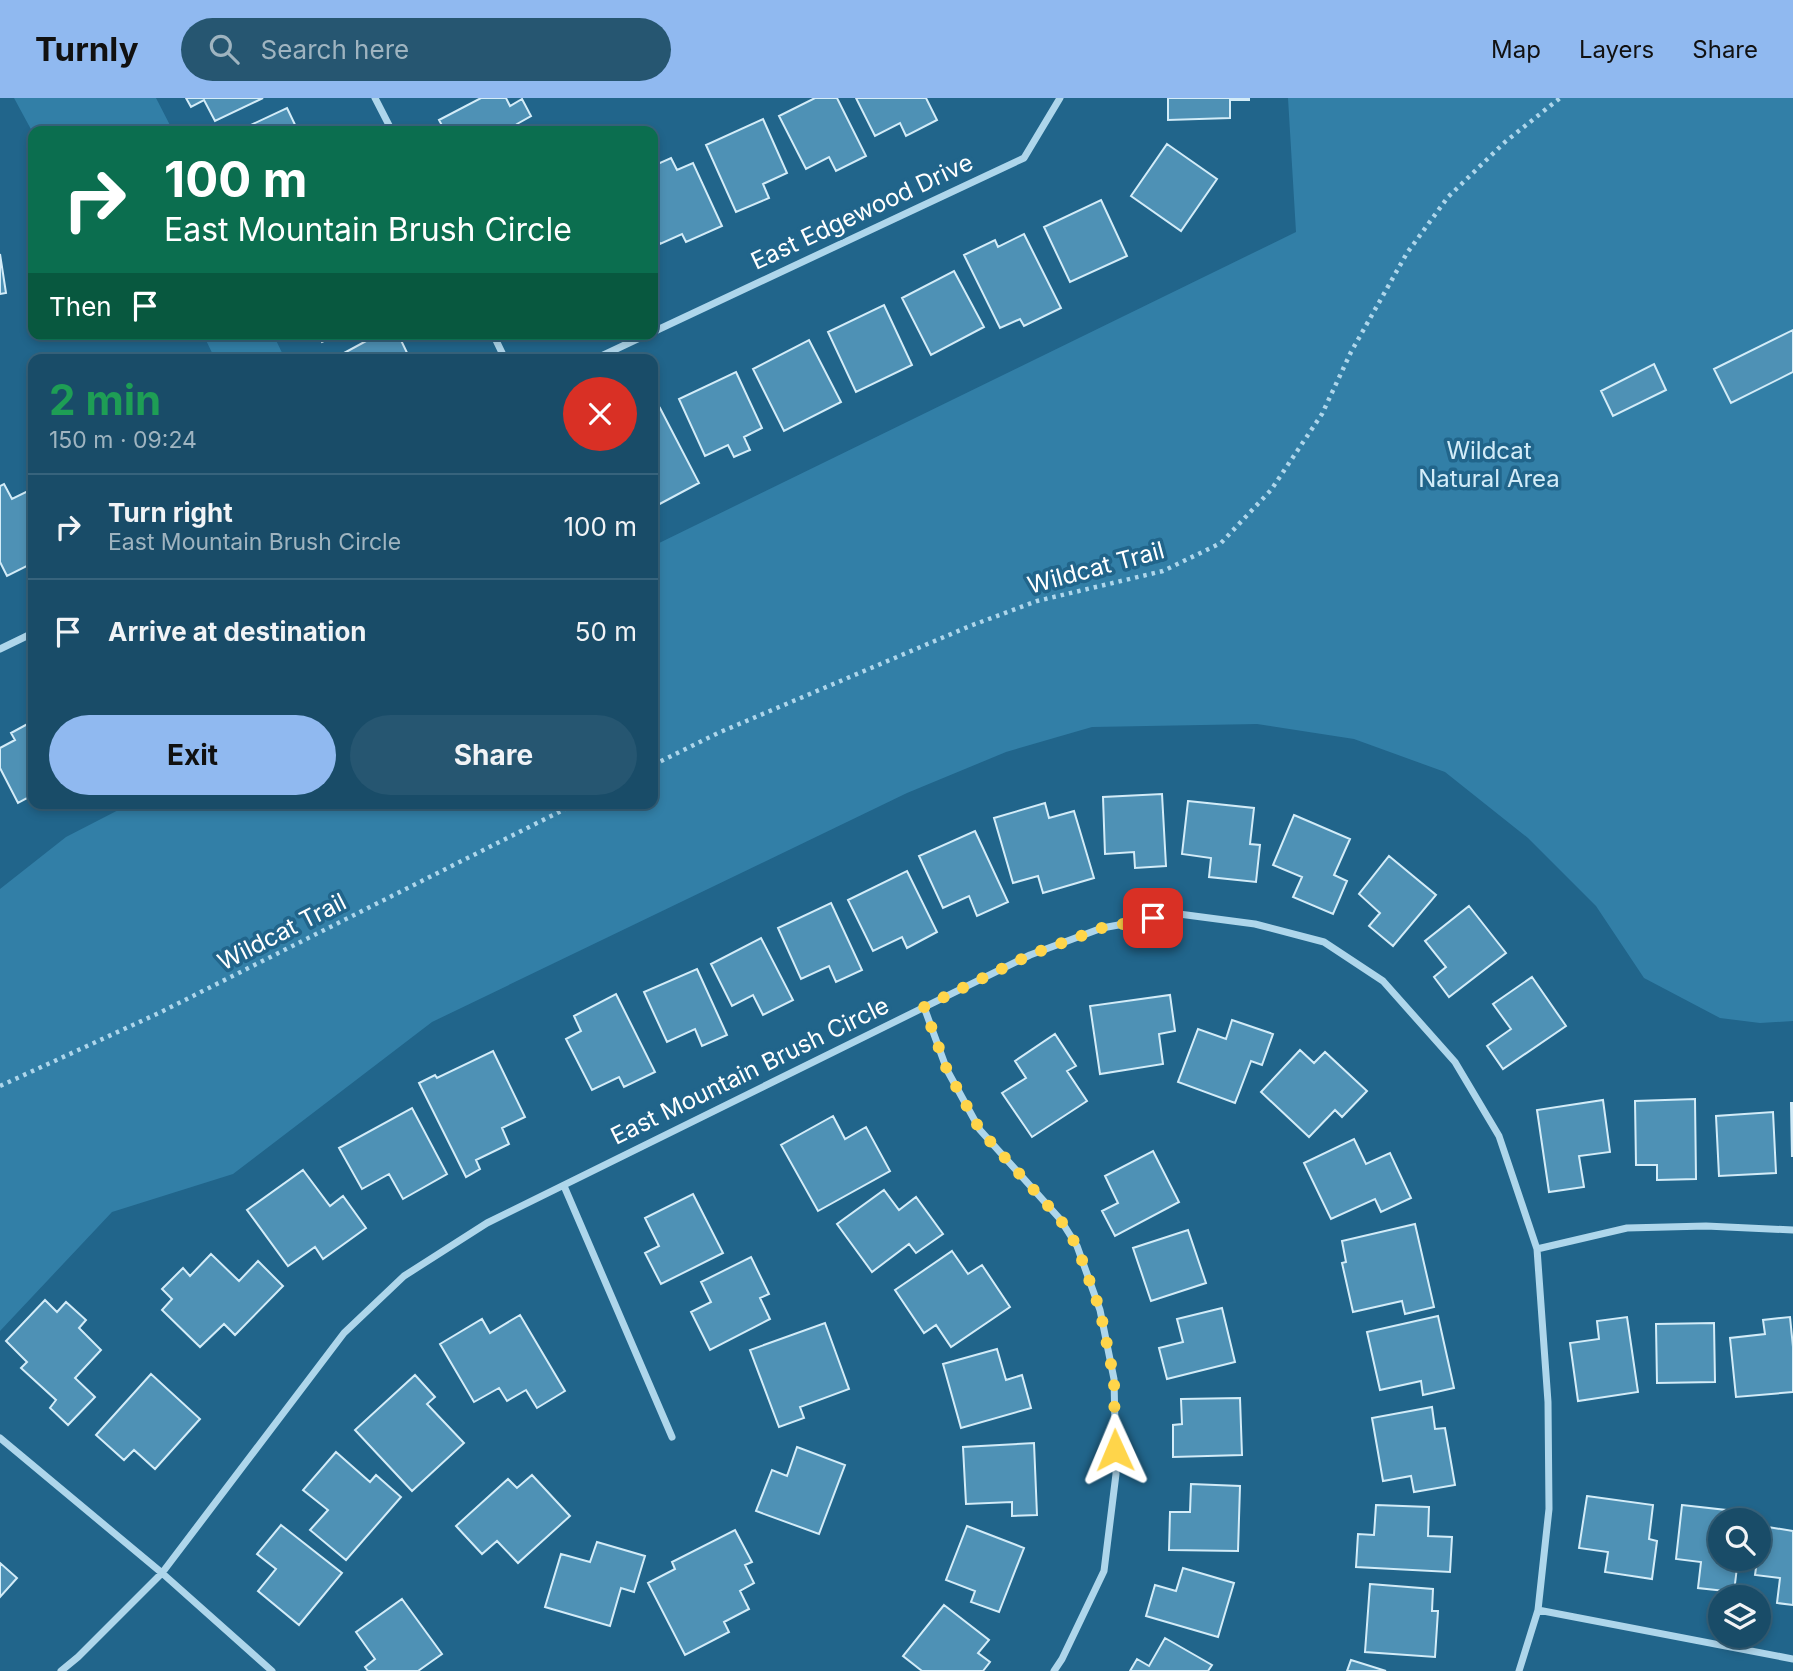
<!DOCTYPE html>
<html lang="en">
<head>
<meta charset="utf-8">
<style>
	body { margin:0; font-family:Inter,sans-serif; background:#265671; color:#f1f3f6; height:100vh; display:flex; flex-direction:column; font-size:26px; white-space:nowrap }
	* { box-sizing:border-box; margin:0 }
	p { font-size:23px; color:#9fb4c0 }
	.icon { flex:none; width:38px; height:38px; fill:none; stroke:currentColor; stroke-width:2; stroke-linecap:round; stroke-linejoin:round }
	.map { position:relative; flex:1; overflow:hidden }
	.sheet { position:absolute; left:28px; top:256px; width:630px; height:455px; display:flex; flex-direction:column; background:#194c68; border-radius:14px; box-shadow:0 4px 10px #0003,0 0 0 2px #37637c }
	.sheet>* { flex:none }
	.guide { position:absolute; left:28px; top:28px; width:630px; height:214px; border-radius:14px; box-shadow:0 4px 10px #0003,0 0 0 2px #37637c; background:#0b6e4f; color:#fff; overflow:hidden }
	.controls { position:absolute; left:1708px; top:1410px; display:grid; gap:14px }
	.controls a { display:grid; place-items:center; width:63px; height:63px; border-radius:50%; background:#194c68; box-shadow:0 4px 10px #0003,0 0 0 2px #37637c; font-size:35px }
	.pin { position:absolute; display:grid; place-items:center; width:60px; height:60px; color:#fff; margin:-30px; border-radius:14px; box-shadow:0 4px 10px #0006 }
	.me { position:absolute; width:77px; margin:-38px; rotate:359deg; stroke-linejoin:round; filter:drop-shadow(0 0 5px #0008) }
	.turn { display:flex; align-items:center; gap:24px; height:147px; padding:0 21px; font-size:32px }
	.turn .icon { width:91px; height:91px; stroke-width:2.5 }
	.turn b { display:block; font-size:49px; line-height:60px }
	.then { display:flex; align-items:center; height:66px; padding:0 21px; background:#0003; gap:14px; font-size:26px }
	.round { display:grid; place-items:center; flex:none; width:74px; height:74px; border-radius:37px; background:#265671 }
	.headline { display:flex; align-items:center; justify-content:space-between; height:119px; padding:0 21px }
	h1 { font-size:42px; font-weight:700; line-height:52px; color:#1e9e55 }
	.button { display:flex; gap:14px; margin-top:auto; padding:14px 21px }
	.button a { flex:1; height:80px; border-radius:42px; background:#90b9f0; color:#111; font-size:28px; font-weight:700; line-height:80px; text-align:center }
	.button a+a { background:#265671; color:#f1f3f6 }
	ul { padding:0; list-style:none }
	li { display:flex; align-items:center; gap:21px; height:105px; padding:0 21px; border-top:2px solid #37637c }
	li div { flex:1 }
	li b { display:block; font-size:26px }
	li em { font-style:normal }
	header { display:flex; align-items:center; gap:42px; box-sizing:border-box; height:98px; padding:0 35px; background:#90b9f0; color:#111 }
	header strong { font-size:33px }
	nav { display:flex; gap:38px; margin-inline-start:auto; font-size:24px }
	.search { width:490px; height:63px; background:#265671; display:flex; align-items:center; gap:18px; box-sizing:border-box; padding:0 24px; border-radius:38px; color:#9fb4c0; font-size:26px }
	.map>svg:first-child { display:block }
</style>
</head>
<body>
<header>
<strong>Turnly</strong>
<div class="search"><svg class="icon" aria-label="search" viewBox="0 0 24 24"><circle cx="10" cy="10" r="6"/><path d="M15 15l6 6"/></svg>Search here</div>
<nav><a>Map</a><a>Layers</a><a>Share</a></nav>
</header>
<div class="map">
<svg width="1793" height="1573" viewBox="0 0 1793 1573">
	<rect width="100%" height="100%" fill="#21658b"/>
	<path fill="#327fa7" d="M14 0H156L173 33 33 35Z
		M1288 0H1793V923L1760 925 1720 920 1644 880 1596 808 1528 740 1445 674 1354 641 1257 626 1092 629 1006 654 907 695 432 924 233 1076 112 1114 0 1233V791L66 739 132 705H653V448L1296 134Z
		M203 236H273L285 261H215Z"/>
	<path fill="#4e91b5" stroke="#d3ecf8" stroke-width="2" d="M186 0H263L215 23 204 2 191 9Z
		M481 0H506L510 8 522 1 531 18 517 26 521 33H445L439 22Z
		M815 0H837L866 58 836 73 829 59 806 71 779 18Z
		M856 0H926L937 22 906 38 900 25 875 38Z
		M1168 0H1249V2H1230V20L1168 22Z
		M287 10 298 33H238Z
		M763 21 787 75 763 86 769 100 736 114 706 47Z
		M1167 46 1217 81 1181 133 1131 98Z
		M671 60 677 72 693 65 722 128 686 144 682 136 660 146 653 131V86L657 84 653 68Z
		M1101 102 1127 158 1070 184 1044 129Z
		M1024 136 1061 210 1024 228 1020 221 1000 230 964 157 995 142 998 149Z
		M0 156 6 195 0 196Z
		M954 173 984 229 931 257 902 200Z
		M884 207 912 267 856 294 828 234Z
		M1793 232V274L1731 305 1714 271Z
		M318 236H339L322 244Z
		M379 236H398L410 261H333Z
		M809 242 841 304 784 333 753 271Z
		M1654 266 1666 292 1613 318 1601 293Z
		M736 274 762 330 744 339 750 352 734 359 728 347 705 358 679 301Z
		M660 310 699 385 654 409 653 314Z
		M4 386 12 401 32 391 33 393V465L7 478 0 464V388Z
		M33 623V697L18 705 0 670V650L15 642 11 635Z
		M1162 696 1166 768 1135 770 1134 754 1105 756 1103 699Z
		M1188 703 1254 710 1250 746 1260 747 1256 784 1209 779 1211 760 1182 756Z
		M1045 705 1049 720 1074 713 1094 780 1043 795 1038 778 1013 785 994 720Z
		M1294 717 1350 741 1334 777 1347 783 1333 816 1293 799 1302 779 1273 767Z
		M975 733 1008 804 977 818 969 798 943 810 919 758Z
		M1389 758 1436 797 1393 848 1369 828 1380 815 1359 796Z
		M907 773 937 834 907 850 902 839 873 853 848 802Z
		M831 805 862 872 836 884 829 868 801 881 778 830Z
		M1469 808 1506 855 1449 899 1434 879 1446 869 1425 843Z
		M761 840 793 902 763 917 753 897 732 908 711 866Z
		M697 871 727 937 702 948 695 931 667 944 644 894Z
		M1532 879 1566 928 1503 971 1487 948 1511 931 1493 906Z
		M616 896 655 974 624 989 619 979 592 992 566 941 581 933 574 918Z
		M1170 897 1175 933 1159 936 1163 966 1100 976 1090 908Z
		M1232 922 1273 936 1262 967 1251 963 1235 1005 1178 984 1198 931 1226 941Z
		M1055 936 1076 968 1067 973 1087 1003 1032 1039 1002 995 1026 980 1015 963Z
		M1300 952 1314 965 1325 954 1367 993 1342 1019 1335 1012 1309 1039 1261 994Z
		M493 953 525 1019 502 1030 509 1046 476 1062 480 1071 466 1079 419 985 435 977 437 980Z
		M1695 1001 1696 1081 1657 1082V1067H1636L1635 1003Z
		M1603 1002 1610 1054 1579 1058 1584 1089 1549 1094 1537 1012Z
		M1791 1005H1793V1058H1792Z
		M412 1010 447 1076 403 1101 389 1076 362 1091 339 1050Z
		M1773 1014 1776 1075 1719 1078 1716 1018Z
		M833 1018 845 1041 866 1029 890 1073 818 1113 781 1047Z
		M1354 1041 1366 1066 1390 1055 1411 1100 1381 1114 1375 1101 1331 1121 1304 1065Z
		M1153 1053 1179 1104 1115 1138 1102 1113 1118 1105 1105 1078Z
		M303 1072 330 1108 343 1098 366 1130 323 1161 315 1149 288 1168 247 1112Z
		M884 1092 899 1112 916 1099 943 1136 916 1155 909 1146 872 1174 837 1126Z
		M693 1096 723 1155 661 1186 645 1155 659 1148 645 1120Z
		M1415 1126 1434 1209 1405 1216 1402 1203 1353 1214 1342 1165 1346 1164 1342 1143Z
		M1188 1132 1206 1185 1151 1203 1133 1150Z
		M952 1153 968 1176 982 1167 1010 1209 951 1249 936 1227 924 1235 895 1192Z
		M211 1156 239 1183 258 1163 283 1188 235 1237 224 1226 200 1249 162 1212 172 1201 162 1191 183 1170 190 1178Z
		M751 1159 769 1196 760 1200 770 1221 710 1252 691 1214 711 1204 701 1184Z
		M45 1202 57 1214 66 1204 86 1222 79 1230 101 1252 75 1280 95 1299 68 1327 50 1310 56 1302 21 1270 27 1264 6 1243Z
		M1222 1210 1235 1264 1167 1281 1159 1250 1183 1244 1177 1221Z
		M520 1217 565 1293 537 1310 526 1292 507 1303 499 1290 474 1304 440 1246 482 1221 490 1235Z
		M1438 1218 1454 1290 1423 1297 1421 1283 1380 1292 1367 1234Z
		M1627 1219 1638 1294 1578 1303 1570 1245 1599 1241 1597 1223Z
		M1790 1219 1793 1249V1294L1736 1299 1730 1240 1765 1236 1763 1222Z
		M825 1225 849 1291 800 1309 804 1320 779 1329 750 1252Z
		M1714 1225 1715 1284 1657 1285 1656 1226Z
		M997 1251 1006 1282 1022 1277 1031 1310 961 1330 943 1266Z
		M151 1276 200 1321 155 1371 134 1352 124 1362 96 1337Z
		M415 1277 435 1299 427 1306 464 1345 412 1393 355 1332Z
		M1240 1300 1242 1357 1173 1359V1327L1182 1326 1181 1301Z
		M1432 1309 1435 1331 1445 1330 1455 1387 1414 1394 1411 1378 1383 1383 1372 1320Z
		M1034 1345 1037 1417 1012 1418V1404L966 1406 963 1349Z
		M797 1349 845 1367 819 1436 756 1413 772 1372 787 1378Z
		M336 1354 370 1384 376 1377 401 1399 346 1462 310 1432 328 1412 303 1392Z
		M532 1377 570 1418 518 1465 497 1443 482 1456 456 1428 508 1381 517 1390Z
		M1191 1386 1240 1388 1238 1453 1169 1452 1170 1414H1190Z
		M1587 1398 1653 1407 1649 1441 1657 1443 1652 1481 1605 1474 1608 1454 1579 1450Z
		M1376 1407 1429 1409 1428 1438 1452 1439 1450 1474 1356 1469 1358 1436 1374 1437Z
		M1682 1407 1744 1414 1743 1423H1720V1461H1738L1734 1494 1698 1490 1701 1464 1676 1461Z
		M281 1427 342 1475 299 1527 258 1493 276 1471 257 1456Z
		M967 1428 1024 1450 999 1514 971 1504 975 1493 946 1482Z
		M1762 1428 1793 1433V1507L1777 1505 1780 1480 1755 1477Z
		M735 1432 752 1464 745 1467 754 1485 740 1493 749 1511 724 1524 729 1534 685 1557 648 1485 675 1471 672 1464Z
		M597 1444 645 1458 634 1494 621 1490 610 1528 545 1509 561 1456 590 1464Z
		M0 1465 17 1480 0 1499Z
		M1183 1470 1234 1485 1218 1539 1146 1518 1155 1487 1176 1493Z
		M1370 1486 1433 1491 1432 1513H1438L1435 1559 1365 1554Z
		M402 1501 442 1556 418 1573H368L365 1569 375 1561 356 1534Z
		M944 1507 989 1542 978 1555 990 1564 983 1573H922L903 1558Z
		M1165 1540 1212 1567 1208 1573H1130L1137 1561 1149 1568Z
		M1351 1562 1386 1573H1347Z"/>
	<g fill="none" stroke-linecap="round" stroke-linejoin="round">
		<path stroke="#aed6eb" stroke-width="4.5" stroke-dasharray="3.5 5" stroke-linecap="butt" d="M653 667 718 635 970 528 1037 503 1163 473 1221 445 1271 392 1322 316 1351 254 1407 155 1448 99 1505 44 1560 0
			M0 988 159 915 577 705"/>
		<path stroke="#aed6eb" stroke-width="7" d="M375 0 392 33
			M653 234 1024 60 1060 0
			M493 236 505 261
			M595 261 648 236
			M0 551 33 535
			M924 909 947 972 980 1032 1060 1121 1077 1148 1100 1212 1114 1281 1116 1376 1104 1473 1062 1561 1054 1573
			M564 1088 672 1339
			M1537 1151 1627 1130 1706 1128 1793 1132
			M0 1340 162 1475 272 1573
			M1538 1512 1793 1561
			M61 1573 78 1559 162 1475 344 1235 404 1178 487 1125 1030 857 1102 830 1179 816 1255 826 1324 844 1383 883 1455 964 1499 1038 1537 1151 1548 1304 1549 1411 1538 1512 1519 1573"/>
	</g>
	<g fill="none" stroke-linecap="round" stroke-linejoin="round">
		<path stroke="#ffd54a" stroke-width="12" stroke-dasharray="0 21.6" d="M1115 1352 1114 1281 1100 1212 1077 1148 1060 1121 980 1032 947 972 924 909 1030 857 1102 830 1153 820"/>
	</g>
	<g text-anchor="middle" stroke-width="7" stroke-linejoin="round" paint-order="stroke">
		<g font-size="24" fill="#fff" stroke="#21658b">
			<text transform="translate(862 114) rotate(-25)" y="8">East Edgewood Drive</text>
			<text transform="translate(1096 470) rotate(-15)" y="8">Wildcat Trail</text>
			<text transform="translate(282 834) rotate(-27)" y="8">Wildcat Trail</text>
			<text transform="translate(750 973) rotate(-26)" y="8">East Mountain Brush Circle</text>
		</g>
		<g font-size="24" fill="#d3ecf8" stroke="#21658b">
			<text x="1489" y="361">Wildcat<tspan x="1489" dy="28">Natural Area</tspan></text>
		</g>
	</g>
</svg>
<div class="controls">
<a><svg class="icon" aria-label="search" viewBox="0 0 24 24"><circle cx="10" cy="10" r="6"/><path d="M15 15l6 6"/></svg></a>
<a><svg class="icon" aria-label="layers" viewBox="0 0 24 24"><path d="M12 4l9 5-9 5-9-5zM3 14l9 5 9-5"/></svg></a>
</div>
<div class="pin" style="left:1153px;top:820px;background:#d93025"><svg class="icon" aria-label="arrive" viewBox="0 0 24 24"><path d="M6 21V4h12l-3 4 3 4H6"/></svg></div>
<svg class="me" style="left:1115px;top:1352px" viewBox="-20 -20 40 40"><path d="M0-17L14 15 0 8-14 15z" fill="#ffd54a" stroke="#fff" stroke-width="4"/></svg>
<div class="guide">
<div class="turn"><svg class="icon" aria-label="right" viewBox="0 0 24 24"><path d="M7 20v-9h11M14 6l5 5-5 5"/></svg><div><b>100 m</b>East Mountain Brush Circle</div></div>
<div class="then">Then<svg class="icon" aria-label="arrive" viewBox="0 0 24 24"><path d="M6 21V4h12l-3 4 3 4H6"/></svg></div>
</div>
<section class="sheet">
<div class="headline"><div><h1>2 min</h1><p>150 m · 09:24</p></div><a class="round" style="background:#d93025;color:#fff"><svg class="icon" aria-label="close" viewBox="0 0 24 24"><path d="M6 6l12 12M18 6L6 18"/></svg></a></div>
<ul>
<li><svg class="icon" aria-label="right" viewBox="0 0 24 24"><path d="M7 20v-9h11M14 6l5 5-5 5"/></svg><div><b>Turn right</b><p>East Mountain Brush Circle</p></div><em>100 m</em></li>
<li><svg class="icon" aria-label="arrive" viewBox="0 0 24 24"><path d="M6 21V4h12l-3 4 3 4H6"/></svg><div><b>Arrive at destination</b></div><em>50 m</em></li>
</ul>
<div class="button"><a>Exit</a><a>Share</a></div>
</section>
</div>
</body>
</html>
